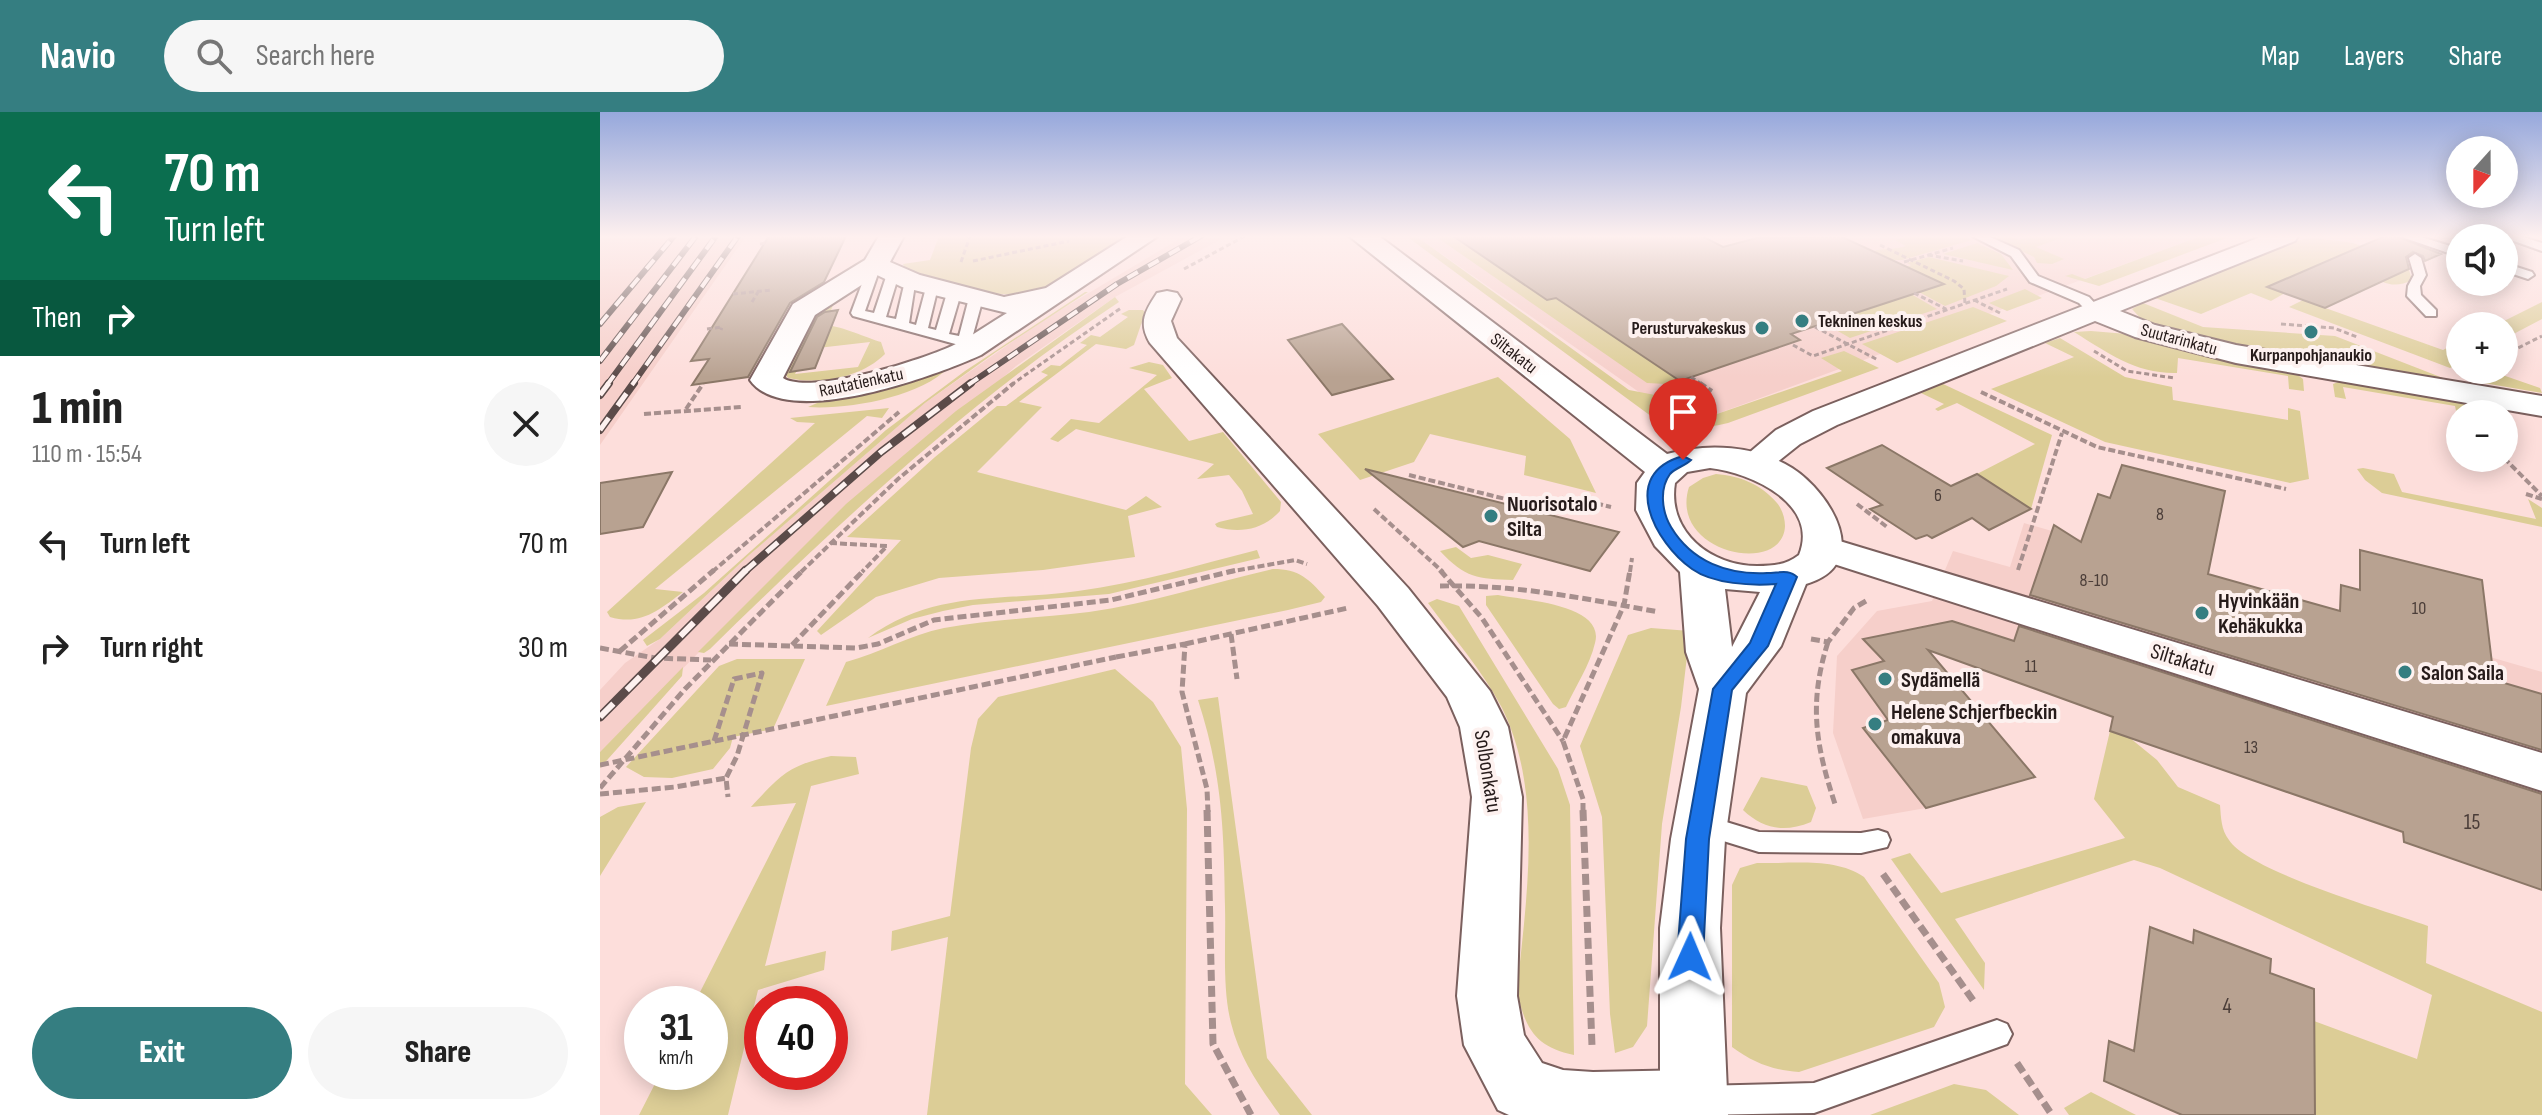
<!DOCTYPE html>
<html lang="en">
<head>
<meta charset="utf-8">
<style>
	body { margin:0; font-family:"Sofia Sans Condensed",sans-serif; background:#f6f6f6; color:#222; height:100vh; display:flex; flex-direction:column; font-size:30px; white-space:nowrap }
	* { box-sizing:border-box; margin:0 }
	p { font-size:26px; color:#767676 }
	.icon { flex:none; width:44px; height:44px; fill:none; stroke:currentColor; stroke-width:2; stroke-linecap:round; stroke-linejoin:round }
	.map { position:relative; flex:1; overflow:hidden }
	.sheet { display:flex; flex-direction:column; background:#fff; width:600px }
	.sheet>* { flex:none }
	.guide { background:#0b6e4f; color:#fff; overflow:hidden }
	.needle { width:52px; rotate:201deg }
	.controls { position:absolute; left:1846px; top:24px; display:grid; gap:16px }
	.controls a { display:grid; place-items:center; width:72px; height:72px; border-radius:50%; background:#fff; box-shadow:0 4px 20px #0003; font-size:40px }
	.speed { position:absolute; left:24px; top:874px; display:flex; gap:16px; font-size:40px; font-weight:700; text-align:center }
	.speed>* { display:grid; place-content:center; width:104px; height:104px; border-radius:50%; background:#fff; box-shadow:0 4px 20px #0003; line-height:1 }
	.speed small { font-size:20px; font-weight:400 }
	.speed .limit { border:12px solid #d22; background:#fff; color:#111 }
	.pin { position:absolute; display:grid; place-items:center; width:68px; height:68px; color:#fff; margin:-82px -34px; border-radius:50% 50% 50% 0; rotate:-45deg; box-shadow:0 0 8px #0007 }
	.pin .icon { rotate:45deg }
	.me { position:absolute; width:88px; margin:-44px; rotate:1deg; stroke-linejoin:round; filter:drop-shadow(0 0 6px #0008) }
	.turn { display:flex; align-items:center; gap:28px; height:168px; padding:0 32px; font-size:36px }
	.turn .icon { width:104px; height:104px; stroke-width:2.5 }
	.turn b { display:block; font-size:56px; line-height:68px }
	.then { display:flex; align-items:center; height:76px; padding:0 32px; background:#0003; gap:16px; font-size:30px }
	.round { display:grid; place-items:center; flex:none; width:84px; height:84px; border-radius:42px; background:#f6f6f6 }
	.overview { display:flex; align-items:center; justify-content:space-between; height:136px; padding:0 32px }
	h1 { font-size:48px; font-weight:800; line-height:60px }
	.cta { display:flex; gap:16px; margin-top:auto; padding:16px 32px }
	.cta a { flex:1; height:92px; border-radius:48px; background:#357e81; color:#fff; font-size:32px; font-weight:800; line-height:92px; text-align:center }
	.cta a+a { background:#f6f6f6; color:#222 }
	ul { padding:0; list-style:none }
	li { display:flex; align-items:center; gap:24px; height:104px; padding:0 32px }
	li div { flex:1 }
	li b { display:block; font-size:30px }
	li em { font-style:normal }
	header { display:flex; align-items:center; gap:48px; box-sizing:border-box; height:112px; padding:0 40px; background:#357e81; color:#fff }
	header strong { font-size:38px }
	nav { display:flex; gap:44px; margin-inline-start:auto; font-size:28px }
	.search { width:560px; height:72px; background:#f6f6f6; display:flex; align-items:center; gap:20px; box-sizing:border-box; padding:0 28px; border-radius:44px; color:#767676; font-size:30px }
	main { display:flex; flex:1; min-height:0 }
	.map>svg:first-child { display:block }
</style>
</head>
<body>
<header>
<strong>Navio</strong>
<div class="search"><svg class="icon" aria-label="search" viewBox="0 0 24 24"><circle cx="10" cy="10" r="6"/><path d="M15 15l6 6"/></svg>Search here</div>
<nav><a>Map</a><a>Layers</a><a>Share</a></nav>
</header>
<main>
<section class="sheet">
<div class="guide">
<div class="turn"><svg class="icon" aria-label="left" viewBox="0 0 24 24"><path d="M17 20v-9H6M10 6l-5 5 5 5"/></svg><div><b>70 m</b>Turn left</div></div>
<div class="then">Then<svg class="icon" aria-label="right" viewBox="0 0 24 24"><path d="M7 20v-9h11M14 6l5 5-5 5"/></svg></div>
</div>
<div class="overview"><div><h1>1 min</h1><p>110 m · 15:54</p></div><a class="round"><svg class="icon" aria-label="close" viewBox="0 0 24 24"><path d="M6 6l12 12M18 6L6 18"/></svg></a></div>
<ul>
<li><svg class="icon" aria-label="left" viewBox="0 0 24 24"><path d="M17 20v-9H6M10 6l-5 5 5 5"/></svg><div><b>Turn left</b></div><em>70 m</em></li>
<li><svg class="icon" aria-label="right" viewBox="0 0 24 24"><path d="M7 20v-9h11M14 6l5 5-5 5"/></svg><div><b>Turn right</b></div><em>30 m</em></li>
</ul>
<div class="cta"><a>Exit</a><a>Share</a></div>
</section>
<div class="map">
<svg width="1942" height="1003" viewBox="0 0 1942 1003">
	<rect width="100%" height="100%" fill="#fddedb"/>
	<path fill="#f6cfca" d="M0 124H146L0 333Z
		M584 124H627L515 185 416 254 127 512 0 640V578L25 551 60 527 148 444 325 291 442 209Z
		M816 124H1601L1114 303 1066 299Z
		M1424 411 1942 560V770L1510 619 1513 605 1328 538 1252 558 1288 608 1263 617 1326 696 1263 707 1233 621 1237 544 1277 499 1332 489 1353 439 1410 455Z"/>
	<path fill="#dccd96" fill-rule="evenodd" d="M339 124H531L447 177 417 183 388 181 305 157 303 152 330 148Z
		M806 124H816L1029 278 1097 291 1114 303 1242 259 1221 246 1244 239 1279 256 1128 311C1104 317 1083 318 1059 310Z
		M835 124H853L947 188 1065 155 1031 236 1086 273 1047 271Z
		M1309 124H1363L1372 128 1302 148H1292L1273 139C1285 136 1295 138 1306 134L1295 128Z
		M1391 124H1409L1420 128 1431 124H1467L1436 135 1464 147 1452 152 1437 151 1434 145Z
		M1601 124H1632L1499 174 1465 164 1472 162 1485 167Z
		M1715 126 1753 131 1802 148 1807 151 1812 168C1784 183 1766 158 1748 140L1668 174 1685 181 1671 189 1651 181 1601 202 1555 186 1703 127Z
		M1377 131 1401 142 1413 158 1343 142Z
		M1329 145 1409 164 1396 174 1345 194 1319 180 1343 171 1307 155 1311 153 1307 151Z
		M1425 177 1442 186 1407 199 1389 191Z
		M485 180H488L396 240 325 291 148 444 60 527 47 534 43 528 104 481 286 318 365 259Z
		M1311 182 1337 197 1250 226 1224 211Z
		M515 185 519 190C368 289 239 411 110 537L104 541 98 540 246 392 356 299Z
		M235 188 225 214C238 212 266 226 281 230L285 242C261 266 219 273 188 266L183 259 210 203ZM270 230 258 255 195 262 209 237Z
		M1703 188 1843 238 1860 229V251L1850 256 1689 195Z
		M1942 190V207L1904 227V214H1894Z
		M1543 191 1603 215 1735 224 1843 266 1839 268 1586 223 1543 209 1532 197Z
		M1373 195 1407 209 1297 251 1262 232Z
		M529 198H543L545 201 534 233 526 237 496 232 419 290 442 295 377 360 526 398 546 384 562 395 528 404 535 445 443 458 339 466 276 485 221 523 217 519 301 428 247 425 335 345 397 294H406L448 263 441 260 451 253 460 254 487 233 480 231 491 223 500 225 528 205 521 202Z
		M1491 219 1527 222 1591 240 1695 261 1703 267 1704 279 1689 277 1688 264 1578 246 1577 261C1536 262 1508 241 1474 220Z
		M1460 226 1525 265 1572 275 1573 288 1688 308V296L1700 299 1709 367 1690 371 1505 330 1391 277 1474 245 1445 231Z
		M549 250 563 253 572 266 544 277 589 329 623 320 681 390 680 399C664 417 641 422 617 415L615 412 619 410 653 402 642 379 629 363 597 367 614 352 476 317 458 330 450 327 471 307 499 311 557 263 529 256Z
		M348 256C320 285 247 298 208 295L224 288Z
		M1888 258 1940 276 1942 281 1872 269Z
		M898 265 970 327 996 381 924 363 926 344 830 322 814 350 760 368 718 322Z
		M1741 269 1860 289 1865 293 1868 302H1860L1858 308 1855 294 1743 275 1746 287 1735 285 1733 272Z
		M1341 271 1452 323 1431 397 1377 362 1435 332 1357 291 1338 299 1335 297 1344 292 1321 281Z
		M289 296 282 306 267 304 55 477 83 480C59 498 41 514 10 505L7 500 215 311 197 310 190 306Z
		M1763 356 1794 362 1802 380 1936 407 1928 387 1942 396V415L1782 381 1765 368 1757 357Z
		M1116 362C1140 364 1161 372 1177 391 1182 397 1185 406 1185 414 1183 465 1068 441 1089 375L1103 366Z
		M856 435 871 446 888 443 922 452 913 468C878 467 865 466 840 439Z
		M657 438 660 446 509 482 373 493 343 499 312 507 268 526C335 477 401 490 478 479 539 471 598 453 657 438Z
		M673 457C699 457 709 467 725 485L721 490 688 498 226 594 246 550C279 541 310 523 344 516 392 507 441 506 489 500 552 491 612 471 673 457Z
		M898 483C922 488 1006 492 995 531 990 553 975 575 966 595L959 597 953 592 886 493V484Z
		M837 487 859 494 958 657 970 693 974 943C935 935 925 916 917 879 926 788 944 681 902 596 883 559 852 524 828 491Z
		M1051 516 1090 519 1081 595 1062 712 1047 914 1033 935 1015 941 1010 902 1002 705 980 634 1028 523Z
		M137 547H205L173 617 133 625 130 636 113 657 72 666 44 665 26 655 119 554Z
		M83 555 82 564 0 656V640Z
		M515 557 553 590 581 635 587 697 585 972 612 1003H327L348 825 291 839 292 819 350 804 371 636 378 607 398 585Z
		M618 585 667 946 712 1003H680C659 974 640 947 631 911 622 875 626 832 625 795 624 718 622 662 598 588Z
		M1510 619 1530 626 1557 648 1578 675 1620 693C1621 705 1621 718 1629 728 1650 760 1787 799 1828 814L1826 851 1942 900V1003H1715L1714 909 1817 947 1832 883 1560 756 1534 748 1355 807 1385 851 1384 878 1291 747 1310 741 1341 781 1525 726 1494 687Z
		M231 644 256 645 259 662 211 674 165 854 226 839 224 858 158 878 128 1003H39L61 960H110V892H68L96 888 196 691 151 695C181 663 187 654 231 644Z
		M1161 665 1207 674 1216 696 1211 710C1184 721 1163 717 1143 698Z
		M46 690 0 764V705L18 695Z
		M1157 751C1191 752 1235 745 1264 765L1339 871 1345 895 1334 915 1199 960C1172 958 1154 951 1132 935V773L1140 756Z
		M1354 972 1386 978 1419 1003H1270Z
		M1491 980 1536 1003H1469L1464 996Z"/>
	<path fill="#b8a291" stroke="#8b7767" stroke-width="2" d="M169 124H246L224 170 190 191 148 265 92 273 109 247 91 249Z
		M853 124H1102L1123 135 1157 126 1240 124 1344 172 1191 222 1200 228 1080 269 956 186 947 188Z
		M1785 124H1796L1841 142 1825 149 1823 144 1813 140 1806 145 1809 157 1725 196 1667 175Z
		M238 198 215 256 190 260 217 205 225 200Z
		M742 212 793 267 732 283 688 228Z
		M1282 333 1351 374 1377 362 1431 397 1389 418 1372 406 1332 426 1327 423 1316 427 1270 397 1282 393 1227 356Z
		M1522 353 1625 379 1608 462 1740 499 1741 473 1760 478V438L1882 468 1894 568 1942 582V638L1430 483 1454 413 1481 430 1498 382 1510 386Z
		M765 357 1019 420 990 459 879 429 863 435Z
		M72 360 43 415 0 422V371Z
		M1352 509 1414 529 1419 514 1942 682V778L1804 730 1803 720 1510 619 1513 605 1328 538 1435 665 1326 696 1263 616 1288 608 1252 558 1284 549 1263 527Z
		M1550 815 1593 831 1594 818 1671 847 1670 861 1714 877 1715 1003H1582L1504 969 1509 929 1534 939Z"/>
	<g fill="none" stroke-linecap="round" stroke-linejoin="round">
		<defs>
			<path id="service" d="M1372 124H1388L1419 138 1438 164 1489 185 1502 199 1490 202 1479 191 1430 170 1411 144Z
				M1799 124H1818L1860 137V145Z
				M1900 124H1920L1942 131V139Z
				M1815 142 1821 146 1826 163 1820 174 1821 183 1836 198V204H1826L1807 184 1808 174 1814 163 1809 146Z
				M275 149 281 153 265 199 274 201 287 162 297 159 299 162 286 205 296 207 305 169 316 166 309 211 316 213 327 172 338 175 328 216 336 218 347 181 359 178 361 181 349 222 359 224 369 186 381 183 383 186 371 230 377 237 375 240H365L359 233 253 204 251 201 269 153Z
				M1904 151 1932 160 1934 163 1928 167 1904 159Z
				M1100 702 1159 720 1261 721 1278 718 1287 721 1290 728 1287 735 1261 741 1159 740 1091 719 1088 712 1091 705Z
				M1397 908 1407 912 1412 922 1407 932 1214 1001 1097 1003 1089 1000 1085 989 1089 978 1100 974 1214 971Z"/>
			<path id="minor" d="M279 124H304L290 150 320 163 404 185 446 176 528 124H558L381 243C335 264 186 319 150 268L193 192 265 148ZM277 163 302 175 407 201C392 210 376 221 360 230 331 246 210 284 183 266L215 203Z
				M1663 124H1698L1695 129 1520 199 1555 213 1636 233 1942 284V304L1636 251 1535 225 1495 209 1237 313 1200 332 1166 359 1154 363 1142 359 1136 352 1176 318 1213 299Z
				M567 179 577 181 581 187 571 209 577 226 808 476 890 579 908 615 922 685 917 884 924 923 942 951 963 958 993 960 1092 958 1115 967 1124 990 1119 1003H909L898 998 864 933 857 884 872 685 860 615 847 585 778 494 550 231C538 211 545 199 557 181Z
				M1223 424 1942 641V679L1209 444 1204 436 1209 428Z"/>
			<path id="tertiary" d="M749 124H779L1067 342C1107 331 1155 333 1192 356 1231 381 1274 452 1206 472L1181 534 1146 581 1125 727 1120 816 1128 1003H1060V816L1071 727 1099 577 1086 540 1080 460 1055 434 1036 398 1037 371 1045 360ZM1110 356C1149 360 1220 391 1199 443 1186 453 1173 454 1157 454 1112 454 1067 421 1075 371L1087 360ZM1125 477 1160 480 1132 535Z"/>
		</defs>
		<use href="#service" stroke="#7b605e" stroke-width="4"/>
		<use href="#minor" stroke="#7b605e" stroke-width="4"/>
		<use href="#tertiary" stroke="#7b605e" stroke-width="4"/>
		<path stroke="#a68f8d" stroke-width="3" stroke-dasharray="5 3" stroke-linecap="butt" d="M160 132 165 131
			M1280 133 1354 169 1364 177 1365 192
			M1328 143 1363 149
			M373 149 469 129
			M361 150 370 124
			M1304 150 1353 136
			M584 157 645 124
			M1314 181 1346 197
			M133 182 172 178
			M1374 188 1400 201
			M152 190 158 180
			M1681 212 1734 216 1757 225
			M1215 215 1278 248
			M107 217 122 215 121 218
			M1193 233 1213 244 1407 177
			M1494 239 1527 259 1574 266
			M1904 243 1942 224
			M1091 265 1103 273
			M411 273 521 196"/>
		<path stroke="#a68f8d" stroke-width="4" stroke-dasharray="7 3" stroke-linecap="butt" d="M1100 271 1112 279
			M1381 280 1497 335 1686 377
			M86 297 103 272
			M44 302 142 295
			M1904 346 1942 384
			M809 363 954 399 965 384 1011 395
			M1926 382 1942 387
			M1257 392 1287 415
			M774 397 843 460
			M230 431 287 434 262 460
			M1418 458 1462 321
			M112 460 299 300
			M201 460 298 367 414 271
			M628 460 695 448 707 452
			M1030 460 1032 446"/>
		<path stroke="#a68f8d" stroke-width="5" stroke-dasharray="9 4" stroke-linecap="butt" d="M840 458 882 506 963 629
			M840 474C914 472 987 487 1059 500
			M631 522 637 567
			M1211 527 1228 530 1254 496 1266 489
			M1228 530C1208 592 1216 635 1236 695
			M129 532 256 536 278 532 334 508 511 488 637 458
			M585 532 748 496
			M192 533 264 458
			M0 536 55 546 111 548
			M20 539 114 458
			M516 545 585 532 582 580 607 677 608 700
			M114 629 134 567 162 561 137 644 126 666 128 685
			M0 676 85 577 203 458
			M0 682 75 675 126 666
			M983 700V687L963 629 1024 493 1030 458"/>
		<path stroke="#a68f8d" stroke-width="7" stroke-dasharray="11 5" stroke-linecap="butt" d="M607 698 613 932 651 1003
			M983 698 992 934
			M1283 762 1375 891
			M1417 951 1452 1003"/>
		<use href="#service" fill="#fff" fill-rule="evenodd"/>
		<use href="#minor" fill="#fff" fill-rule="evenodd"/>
		<use href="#tertiary" fill="#fff" fill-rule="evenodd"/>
		<defs>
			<path id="rail-far2" d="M0 212 74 124
				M0 249 96 124
				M7 273 116 124
				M32 273 138 124
				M368 273 517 172 601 124"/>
			<path id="rail-far1" d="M0 283 9 271
				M0 318 34 271
				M144 460 281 340 371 271"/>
			<path id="rail" d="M0 605 146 458"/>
		</defs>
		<use href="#rail-far2" stroke="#5b4b49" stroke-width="6"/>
		<use href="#rail-far1" stroke="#5b4b49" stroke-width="8"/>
		<use href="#rail" stroke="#5b4b49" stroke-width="9"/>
		<use href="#rail-far2" stroke="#fdf1ef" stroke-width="4" stroke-dasharray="12" stroke-linecap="butt"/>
		<use href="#rail-far1" stroke="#fdf1ef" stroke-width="5" stroke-dasharray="15" stroke-linecap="butt"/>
		<use href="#rail" stroke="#fdf1ef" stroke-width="6" stroke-dasharray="19" stroke-linecap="butt"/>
		<path stroke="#a68f8d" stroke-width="5" stroke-dasharray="9 4" stroke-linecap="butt" d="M0 653 516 545"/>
	</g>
	<linearGradient id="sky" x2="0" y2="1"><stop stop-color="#96a8dc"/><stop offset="0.47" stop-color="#fef0ef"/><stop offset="1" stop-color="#fef0ef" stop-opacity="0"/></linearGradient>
	<rect width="1942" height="265" fill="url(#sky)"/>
	<path fill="#1a73e8" stroke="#114b97" stroke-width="2" d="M1083 344 1091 348C1085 354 1075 356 1070 362 1059 377 1062 400 1071 415 1092 450 1128 463 1167 461 1179 461 1189 457 1197 465L1168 534 1132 578 1109 727 1103 845 1099 853 1090 856 1081 853 1077 845 1086 727 1113 577 1150 531 1176 472C1152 474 1113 472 1092 457 1055 431 1018 362 1083 344Z"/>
	<g fill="#357e81" stroke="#fdf1ef" stroke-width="3">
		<circle cx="1202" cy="209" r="8"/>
		<circle cx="1162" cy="216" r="8"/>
		<circle cx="1711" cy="220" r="8"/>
		<circle cx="891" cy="404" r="8"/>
		<circle cx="1602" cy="501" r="8"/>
		<circle cx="1805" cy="560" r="8"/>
		<circle cx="1285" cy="567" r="8"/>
		<circle cx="1275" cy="612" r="8"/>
	</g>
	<g text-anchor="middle" stroke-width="8" stroke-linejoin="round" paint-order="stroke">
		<g font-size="18" font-weight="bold" fill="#261b1a" stroke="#fdf1ef" text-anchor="start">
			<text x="1218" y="215">Tekninen keskus</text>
			<text x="1146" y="222" text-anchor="end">Perusturvakeskus</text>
			<text x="1711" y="249" text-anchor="middle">Kurpanpohjanaukio</text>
		</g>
		<g font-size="18" fill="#261b1a" stroke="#fdf1ef">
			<text transform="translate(1579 227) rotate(15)" y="6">Suutarinkatu</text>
			<text transform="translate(914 241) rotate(38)" y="6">Siltakatu</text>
			<text transform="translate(261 270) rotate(-12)" y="6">Rautatienkatu</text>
		</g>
		<g font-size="18" fill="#4a3d38">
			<text x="1338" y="389">6</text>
			<text x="1560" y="408">8</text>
			<text x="1494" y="474">8-10</text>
			<text x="1819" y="502">10</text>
			<text x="1431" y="560">11</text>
			<text x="1651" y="641">13</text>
		</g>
		<g font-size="22" font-weight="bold" fill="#261b1a" stroke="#fdf1ef" text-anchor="start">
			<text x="907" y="399">Nuorisotalo<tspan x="907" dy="25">Silta</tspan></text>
			<text x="1618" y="496">Hyvinkään<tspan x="1618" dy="25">Kehäkukka</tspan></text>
			<text x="1821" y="568">Salon Saila</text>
			<text x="1301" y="575">Sydämellä</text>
			<text x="1291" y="607">Helene Schjerfbeckin<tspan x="1291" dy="25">omakuva</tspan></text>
		</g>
		<g font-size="22" fill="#261b1a" stroke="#fdf1ef">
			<text transform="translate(1583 547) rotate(17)" y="8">Siltakatu</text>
			<text transform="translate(889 659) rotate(81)" y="8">Solbonkatu</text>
		</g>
		<g font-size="22" fill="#4a3d38">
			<text x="1872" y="717">15</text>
			<text x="1627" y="901">4</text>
		</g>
	</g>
</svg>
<div class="controls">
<a><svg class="needle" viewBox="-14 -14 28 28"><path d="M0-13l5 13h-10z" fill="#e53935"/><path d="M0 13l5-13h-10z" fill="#767676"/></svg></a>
<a><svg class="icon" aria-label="sound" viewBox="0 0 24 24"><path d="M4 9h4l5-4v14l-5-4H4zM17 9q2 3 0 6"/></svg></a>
<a>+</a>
<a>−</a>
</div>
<div class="speed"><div>31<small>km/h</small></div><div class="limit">40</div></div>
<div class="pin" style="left:1083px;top:348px;background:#d93025"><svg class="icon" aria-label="arrive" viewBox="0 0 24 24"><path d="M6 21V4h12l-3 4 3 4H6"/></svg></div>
<svg class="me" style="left:1090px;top:845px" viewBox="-20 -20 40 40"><path d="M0-17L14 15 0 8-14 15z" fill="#1a73e8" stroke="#fff" stroke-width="4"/></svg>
</div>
</main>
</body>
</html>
